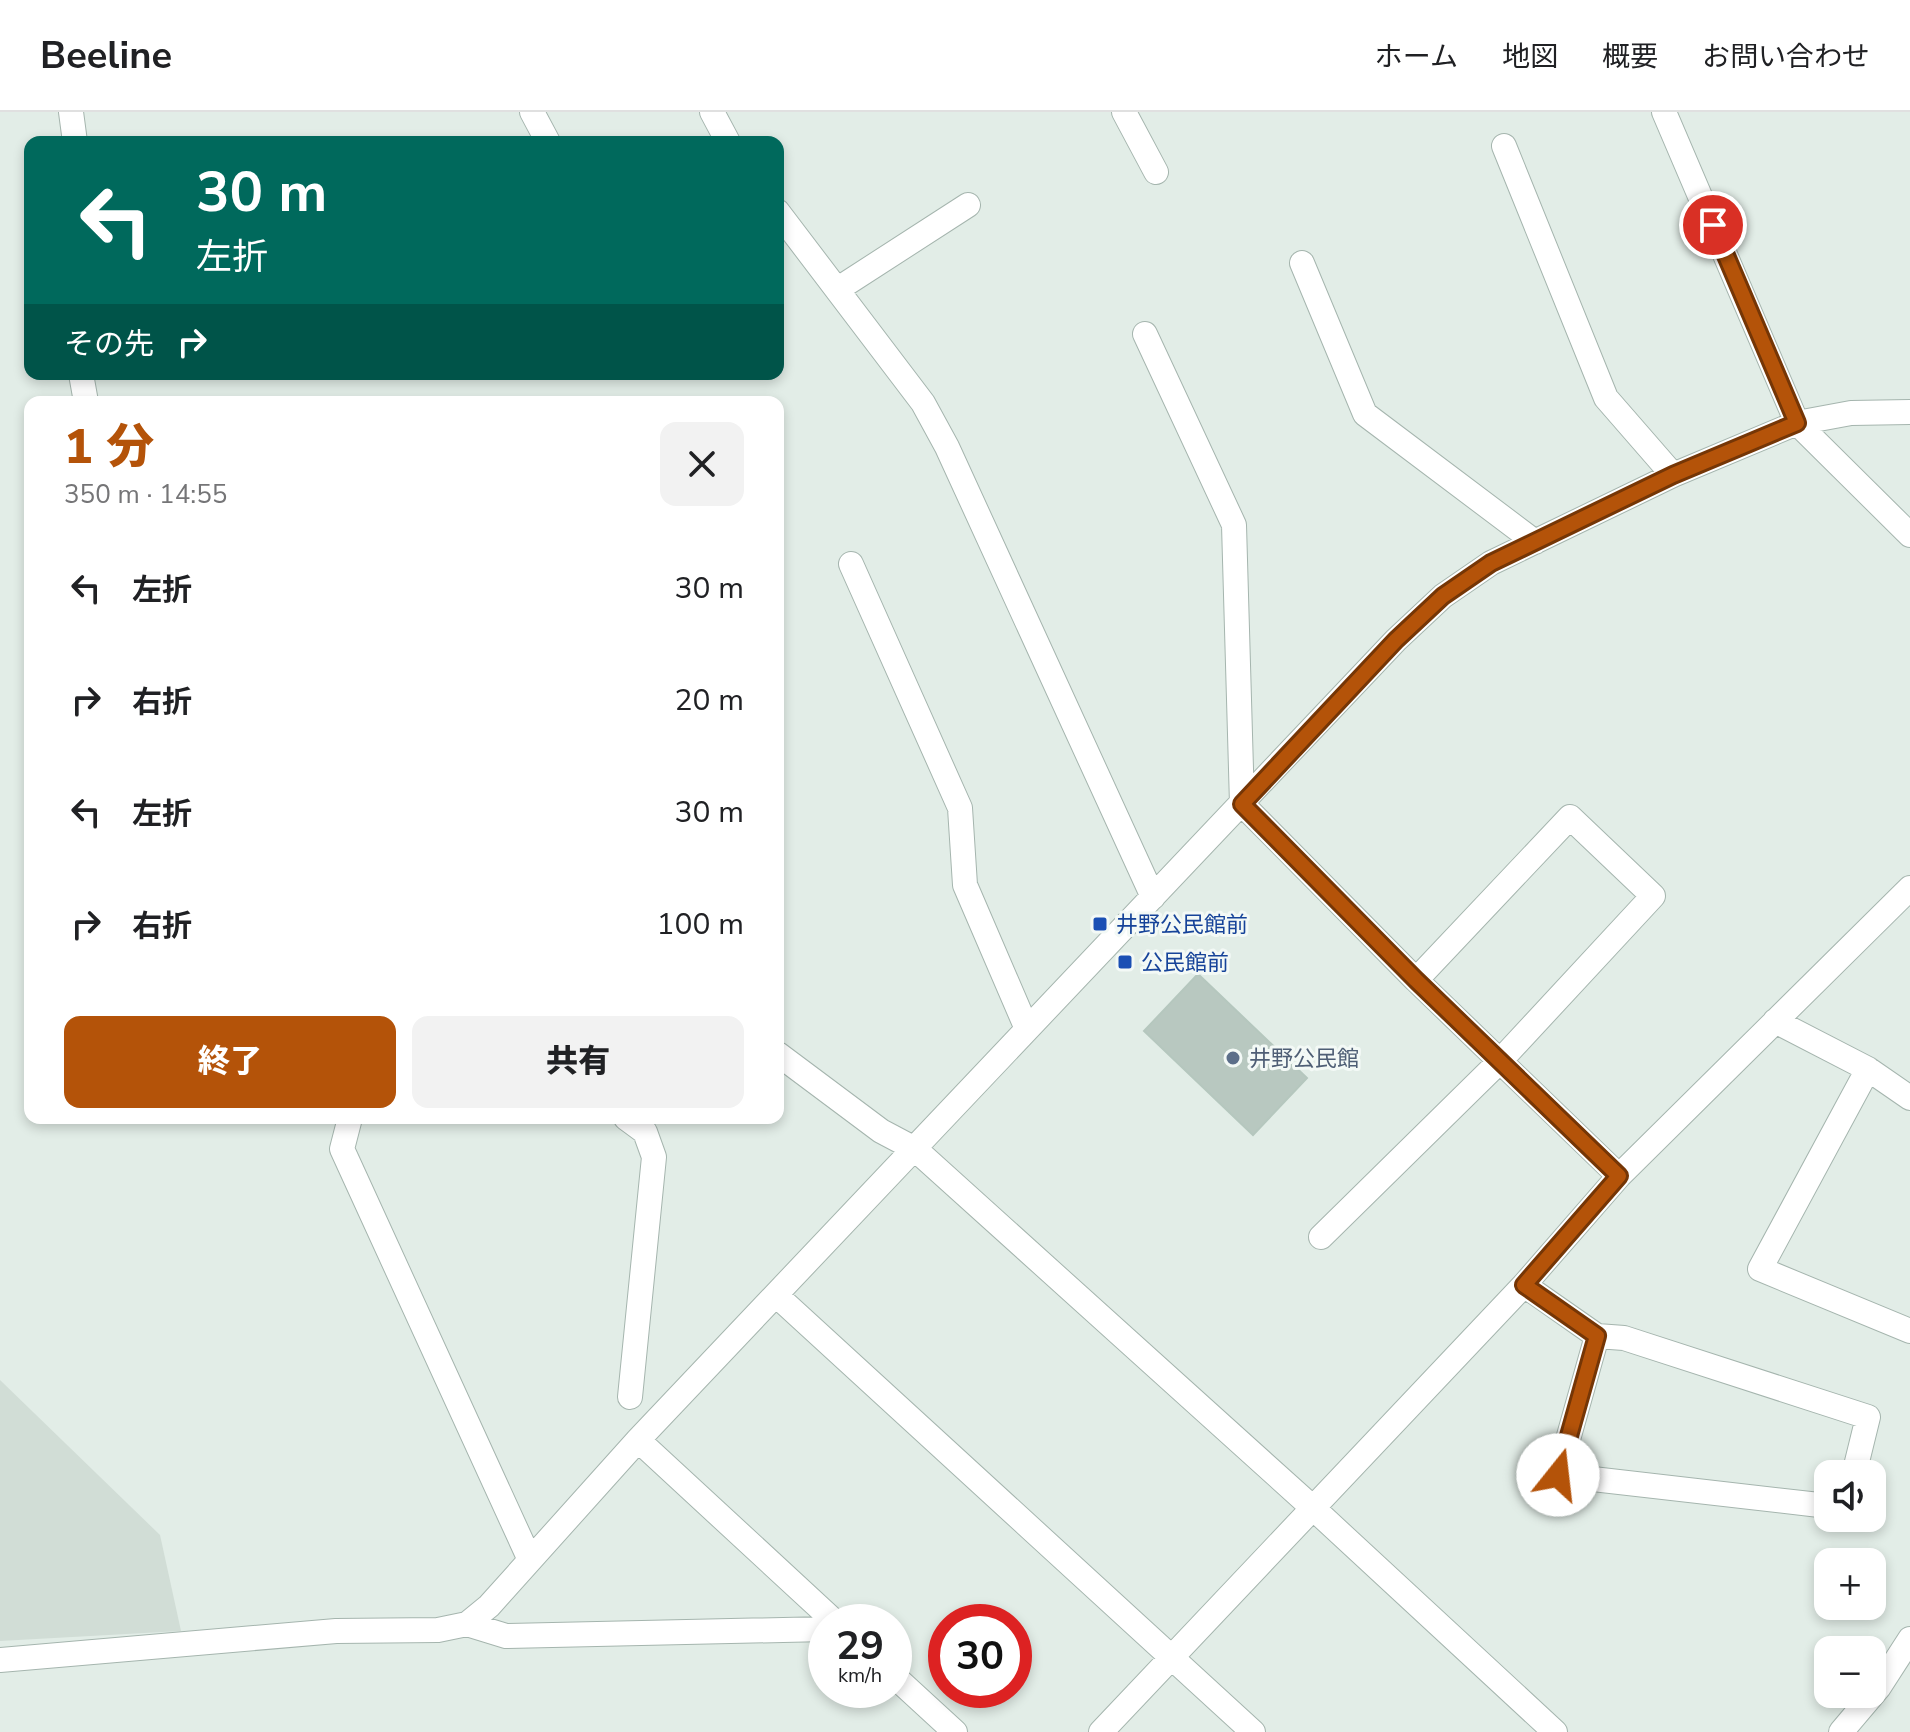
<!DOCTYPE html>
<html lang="ja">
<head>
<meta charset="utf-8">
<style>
	body { margin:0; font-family:"Nunito Sans","Noto Sans JP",sans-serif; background:#f2f2f2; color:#202124; height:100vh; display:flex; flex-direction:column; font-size:30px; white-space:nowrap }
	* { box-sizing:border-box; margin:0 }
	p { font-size:26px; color:#757577 }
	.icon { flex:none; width:44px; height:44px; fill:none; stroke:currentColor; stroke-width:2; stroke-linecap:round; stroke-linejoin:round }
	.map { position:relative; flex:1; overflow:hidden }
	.sheet { position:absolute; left:24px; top:284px; width:760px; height:728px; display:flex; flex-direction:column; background:#fff; border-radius:16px; box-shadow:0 4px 12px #0003 }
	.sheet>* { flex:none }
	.guide { position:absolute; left:24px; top:24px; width:760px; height:244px; border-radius:16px; box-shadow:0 4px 12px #0003; background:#00695c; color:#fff; overflow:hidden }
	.controls { position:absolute; left:1814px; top:1348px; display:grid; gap:16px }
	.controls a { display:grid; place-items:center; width:72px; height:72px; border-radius:16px; background:#fff; box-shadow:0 4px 12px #0003; font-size:40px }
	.speed { position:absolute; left:808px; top:1492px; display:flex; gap:16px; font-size:40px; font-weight:700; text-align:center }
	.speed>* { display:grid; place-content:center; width:104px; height:104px; border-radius:50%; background:#fff; box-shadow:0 4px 12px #0003; line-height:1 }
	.speed small { font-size:20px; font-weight:400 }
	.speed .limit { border:12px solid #d22; background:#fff; color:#111 }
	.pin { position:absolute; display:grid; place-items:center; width:68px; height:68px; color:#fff; margin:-34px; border:4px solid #fff; border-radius:50%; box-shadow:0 2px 8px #0007 }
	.me { position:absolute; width:88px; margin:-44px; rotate:16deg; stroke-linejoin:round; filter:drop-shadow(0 0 6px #0008) }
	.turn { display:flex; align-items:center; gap:28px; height:168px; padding:0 40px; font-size:36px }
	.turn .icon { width:104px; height:104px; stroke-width:2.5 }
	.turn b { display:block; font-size:56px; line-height:68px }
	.then { display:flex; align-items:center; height:76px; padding:0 40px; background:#0003; gap:16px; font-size:30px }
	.round { display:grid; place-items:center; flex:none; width:84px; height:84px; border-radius:16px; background:#f2f2f2 }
	.overview { display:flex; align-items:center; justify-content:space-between; height:136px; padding:0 40px }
	h1 { font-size:48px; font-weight:800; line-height:60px; color:#b45309 }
	.primary-button { display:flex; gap:16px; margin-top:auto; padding:16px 40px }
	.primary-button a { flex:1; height:92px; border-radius:16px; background:#b45309; color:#fff; font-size:32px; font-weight:800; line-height:92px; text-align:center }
	.primary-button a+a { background:#f2f2f2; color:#202124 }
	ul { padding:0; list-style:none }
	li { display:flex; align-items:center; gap:24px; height:112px; padding:0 40px }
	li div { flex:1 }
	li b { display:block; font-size:30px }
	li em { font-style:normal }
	header { display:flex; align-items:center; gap:48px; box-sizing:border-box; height:112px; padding:0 40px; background:#fff; border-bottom:2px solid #e0e0e0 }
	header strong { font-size:38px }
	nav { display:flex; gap:44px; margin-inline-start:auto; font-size:28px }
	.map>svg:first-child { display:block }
</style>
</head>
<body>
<header>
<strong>Beeline</strong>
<nav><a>ホーム</a><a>地図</a><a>概要</a><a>お問い合わせ</a></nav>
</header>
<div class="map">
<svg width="1910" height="1620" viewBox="0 0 1910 1620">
	<rect width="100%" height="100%" fill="#e2ede7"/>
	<path fill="#d1ddd6" d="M0 1268 160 1423 181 1519 0 1529Z"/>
	<path fill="#b8c8c0" stroke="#b5c7be" stroke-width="2" d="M1198 862 1307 966 1253 1023 1144 919Z"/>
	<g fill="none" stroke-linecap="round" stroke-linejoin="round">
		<defs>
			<path id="minor" d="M71 0 75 30
				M532 0 548 30
				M712 0 728 30
				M1124 0 1156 60
				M1664 0 1797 311 1910 423
				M1504 34 1606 286 1673 363
				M778 100 923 291 947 335 1153 785
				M1302 151 1365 302 1535 430
				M838 177 968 93
				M1145 222 1234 413 1242 692 1416 868 1619 1064
				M81 262 86 290
				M851 452 960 696 965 773 1027 917
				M1775 909 1868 957 1910 986
				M778 942 881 1019 915 1037 1314 1397 1555 1620
				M1868 957 1760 1157 1910 1219
				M350 1006 342 1037 530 1448
				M626 1006 645 1020 654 1045 630 1285
				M1321 1125 1500 949 1653 784 1570 705 1416 868
				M1524 1173 1597 1224 1624 1226 1868 1305 1854 1362
				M776 1183 1253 1620
				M1597 1224 1558 1363 1828 1394
				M638 1328 835 1510
				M467 1512 506 1524 826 1517
				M0 1548 336 1519 438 1518 467 1512 489 1494 638 1328 1396 528 1443 484 1491 451 1673 363 1797 311 1851 301 1910 300
				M894 1564 955 1620
				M1101 1620 1524 1173 1619 1064 1910 776
				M1841 1620 1879 1575 1910 1527"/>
		</defs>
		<use href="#minor" stroke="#a5b5ae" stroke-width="26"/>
		<use href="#minor" stroke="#fff" stroke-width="24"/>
	</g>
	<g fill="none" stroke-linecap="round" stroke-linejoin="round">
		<defs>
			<path id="route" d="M1558 1363 1597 1224 1524 1173 1619 1064 1416 868 1242 692 1396 528 1443 484 1491 451 1673 363 1797 311 1713 113"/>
		</defs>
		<use href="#route" stroke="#753606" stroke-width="20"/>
		<use href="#route" stroke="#b45309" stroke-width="14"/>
	</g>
	<g fill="#1a4fb4" stroke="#f3f9f6" stroke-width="3">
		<rect x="1092" y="804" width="16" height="16" rx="4"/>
		<rect x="1117" y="842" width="16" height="16" rx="4"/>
	</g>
	<circle fill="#5c6f8a" stroke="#f3f9f6" stroke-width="3" cx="1233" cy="946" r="8"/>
	<g text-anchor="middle" stroke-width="6" stroke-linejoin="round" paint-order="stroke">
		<g font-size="22" fill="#164399" stroke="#f3f9f6" text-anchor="start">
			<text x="1116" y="820">井野公民館前</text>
			<text x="1141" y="858">公民館前</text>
		</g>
		<g font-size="22" fill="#4e5e75" stroke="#f3f9f6" text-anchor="start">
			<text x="1249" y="954">井野公民館</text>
		</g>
	</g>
</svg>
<div class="controls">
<a><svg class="icon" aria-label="sound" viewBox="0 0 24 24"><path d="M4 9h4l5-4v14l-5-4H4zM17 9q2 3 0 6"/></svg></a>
<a>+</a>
<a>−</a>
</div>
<div class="speed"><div>29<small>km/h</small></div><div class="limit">30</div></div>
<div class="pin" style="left:1713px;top:113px;background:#d93025"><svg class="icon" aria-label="arrive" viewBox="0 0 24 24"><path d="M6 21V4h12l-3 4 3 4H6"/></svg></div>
<svg class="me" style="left:1558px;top:1363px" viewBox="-20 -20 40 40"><circle r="19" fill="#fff"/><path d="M0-13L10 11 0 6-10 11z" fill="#b45309"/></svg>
<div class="guide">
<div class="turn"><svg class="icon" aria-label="left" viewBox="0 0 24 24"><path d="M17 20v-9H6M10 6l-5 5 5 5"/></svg><div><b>30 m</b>左折</div></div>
<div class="then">その先<svg class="icon" aria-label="right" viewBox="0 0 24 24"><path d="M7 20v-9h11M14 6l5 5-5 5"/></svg></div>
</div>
<section class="sheet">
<div class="overview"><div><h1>1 分</h1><p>350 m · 14:55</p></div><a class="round"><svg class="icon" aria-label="close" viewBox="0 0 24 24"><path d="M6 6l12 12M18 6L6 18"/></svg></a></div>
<ul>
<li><svg class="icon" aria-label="left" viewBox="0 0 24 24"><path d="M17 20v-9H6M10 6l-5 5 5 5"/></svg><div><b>左折</b></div><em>30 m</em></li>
<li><svg class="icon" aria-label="right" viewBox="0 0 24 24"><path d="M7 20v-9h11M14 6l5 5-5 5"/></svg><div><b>右折</b></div><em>20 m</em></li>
<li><svg class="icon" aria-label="left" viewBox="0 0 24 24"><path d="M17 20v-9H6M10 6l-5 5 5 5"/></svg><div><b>左折</b></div><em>30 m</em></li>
<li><svg class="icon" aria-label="right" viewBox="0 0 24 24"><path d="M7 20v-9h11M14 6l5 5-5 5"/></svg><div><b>右折</b></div><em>100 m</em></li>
</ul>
<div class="primary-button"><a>終了</a><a>共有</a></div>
</section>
</div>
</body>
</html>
